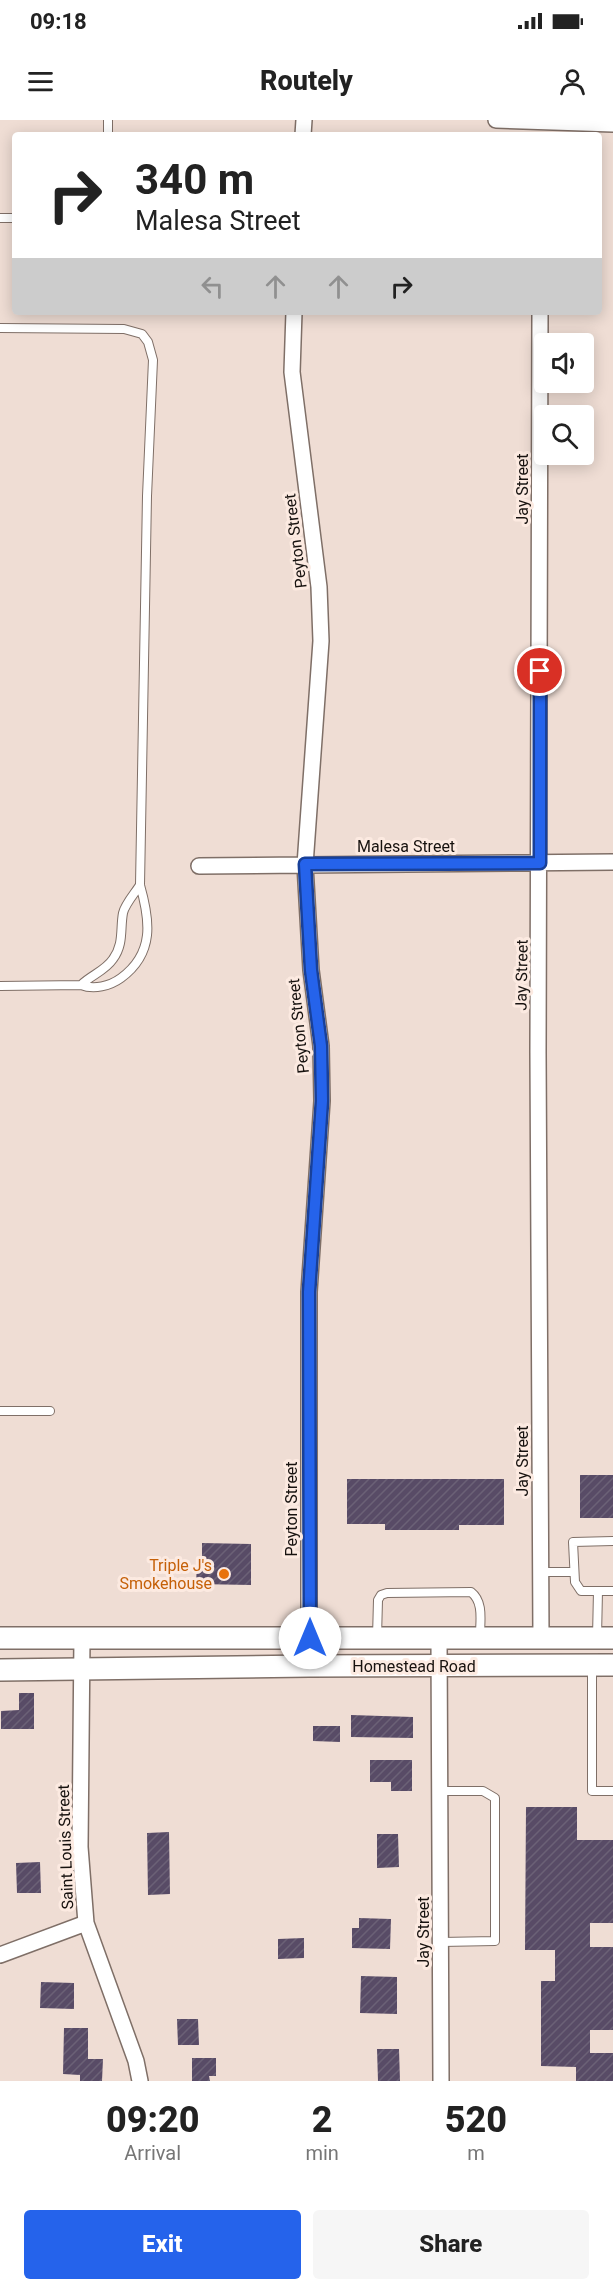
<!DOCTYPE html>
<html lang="en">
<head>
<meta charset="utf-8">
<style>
	body { margin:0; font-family:Roboto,sans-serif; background:#f6f6f6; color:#222; height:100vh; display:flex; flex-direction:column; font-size:22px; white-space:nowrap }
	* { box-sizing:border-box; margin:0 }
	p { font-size:20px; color:#767676 }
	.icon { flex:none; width:33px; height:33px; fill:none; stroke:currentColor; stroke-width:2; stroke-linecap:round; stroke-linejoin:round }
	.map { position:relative; height:1961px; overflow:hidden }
	.side { display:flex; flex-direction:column; background:#fff; flex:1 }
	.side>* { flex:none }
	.top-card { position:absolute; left:12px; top:12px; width:590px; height:183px; border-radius:6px; box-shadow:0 3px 15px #0003; background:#fff; color:#222; overflow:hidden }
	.tools { position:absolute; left:534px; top:213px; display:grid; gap:12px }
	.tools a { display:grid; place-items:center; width:60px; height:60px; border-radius:6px; background:#fff; box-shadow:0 3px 15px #0003; font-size:30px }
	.pin { position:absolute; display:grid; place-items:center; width:51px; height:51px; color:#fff; margin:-26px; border:3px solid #fff; border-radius:50%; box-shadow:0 2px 6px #0007 }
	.me { position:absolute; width:66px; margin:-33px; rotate:0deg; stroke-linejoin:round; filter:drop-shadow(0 0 4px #0008) }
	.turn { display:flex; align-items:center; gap:21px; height:126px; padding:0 24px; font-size:27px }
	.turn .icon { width:78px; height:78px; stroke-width:2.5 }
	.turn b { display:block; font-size:42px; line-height:51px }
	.lanes { display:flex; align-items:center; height:57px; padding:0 24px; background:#0003; justify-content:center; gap:30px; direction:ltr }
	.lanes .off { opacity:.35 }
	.eta { display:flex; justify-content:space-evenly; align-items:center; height:102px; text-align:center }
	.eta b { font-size:36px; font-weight:800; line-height:42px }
	.cta { display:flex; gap:12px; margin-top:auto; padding:12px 24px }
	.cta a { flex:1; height:69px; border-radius:6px; background:#2563eb; color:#fff; font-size:24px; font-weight:800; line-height:69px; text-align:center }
	.cta a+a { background:#f6f6f6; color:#222 }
	.status { display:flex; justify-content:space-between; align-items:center; height:42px; padding:0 30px; background:#fff; direction:ltr }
	.status svg { height:16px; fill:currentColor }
	header { display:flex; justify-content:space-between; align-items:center; height:78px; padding:0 24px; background:#fff; font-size:27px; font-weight:800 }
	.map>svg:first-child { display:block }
</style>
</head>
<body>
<div class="status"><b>09:18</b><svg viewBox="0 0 49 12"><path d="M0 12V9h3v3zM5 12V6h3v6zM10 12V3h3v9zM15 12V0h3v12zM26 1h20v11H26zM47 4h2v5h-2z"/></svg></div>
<header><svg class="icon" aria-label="menu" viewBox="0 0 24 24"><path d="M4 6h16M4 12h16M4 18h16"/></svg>Routely<svg class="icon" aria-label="person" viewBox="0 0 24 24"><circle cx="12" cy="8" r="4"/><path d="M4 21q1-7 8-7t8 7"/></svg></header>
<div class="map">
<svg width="613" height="1961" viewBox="0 0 613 1961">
	<defs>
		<pattern id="building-hatch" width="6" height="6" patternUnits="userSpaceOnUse" patternTransform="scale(1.5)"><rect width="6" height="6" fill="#584b66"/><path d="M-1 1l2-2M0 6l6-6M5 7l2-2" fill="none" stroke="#6b6176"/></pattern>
	</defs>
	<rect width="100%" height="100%" fill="#efddd4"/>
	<path fill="url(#building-hatch)" d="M580 1355H613V1398H580Z
		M347 1359H504V1405H459V1410H385V1404H347Z
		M202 1423 251 1424V1465L196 1464 197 1443H202Z
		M19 1573H34V1609H1V1591L19 1590Z
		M351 1595 413 1597V1618L351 1617Z
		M313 1606H340V1622L313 1621Z
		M370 1640H412V1671H391V1662H370Z
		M526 1687H577V1720H613V1803H590V1827H613V1910H590V1933H613V1961H576V1947L541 1946V1861H555V1830H525Z
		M169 1712 170 1774 148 1775 147 1713Z
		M377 1714H398L399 1747 377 1748Z
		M40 1742 41 1773H17L16 1743Z
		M359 1798 391 1799 390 1829 352 1828V1808H359Z
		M304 1818V1838L278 1839V1819Z
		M361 1856 397 1857V1894L360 1893Z
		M41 1862 74 1863V1889L40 1888Z
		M177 1899H198L199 1925H178Z
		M64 1908H88V1939H103L102 1961H80V1955L63 1954Z
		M377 1929H399L400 1961H378Z
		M192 1938H216V1956H209L210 1961H192Z"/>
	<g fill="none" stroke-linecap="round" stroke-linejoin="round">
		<defs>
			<path id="lane" d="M108 0V15
				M0 98H15
				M0 208 124 209 142 214 148 222 153 240 147 376 140 765C150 800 155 833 121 858 110 866 94 870 81 865 91 855 105 851 113 839 124 824 120 809 123 793 125 784 135 773 140 765
				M0 866 81 865
				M0 1291H50
				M613 1421 573 1422 575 1462 581 1471H613
				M540 1452H573
				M377 1517 378 1480 381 1475 387 1473 471 1472C484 1482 480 1501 480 1515
				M597 1517 598 1471
				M592 1547V1671H613
				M440 1671H483L495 1678V1821L441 1822"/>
			<path id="street" d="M496 0 613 4
				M303 15 304 0
				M294 192 292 252 319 467 321 521 305 745 311 850 321 926 322 981 309 1172V1546
				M540 192 538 933 541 1518
				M199 746 613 742
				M82 1518 80 1727 86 1803 136 1941 140 1961
				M439 1519 441 1961
				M0 1835 86 1803"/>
			<path id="secondary" d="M0 1518H613
				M0 1550 309 1546 613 1545"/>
		</defs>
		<use href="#lane" stroke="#7f6f67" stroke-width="10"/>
		<use href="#street" stroke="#7f6f67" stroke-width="18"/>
		<use href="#secondary" stroke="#7f6f67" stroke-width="24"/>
		<use href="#lane" stroke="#fff" stroke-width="8"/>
		<use href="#street" stroke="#fff" stroke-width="15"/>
		<use href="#secondary" stroke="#fff" stroke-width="21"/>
	</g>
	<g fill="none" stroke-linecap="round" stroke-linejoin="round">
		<defs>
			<path id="route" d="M310 1518 309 1172 322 981 321 926 311 850 305 744 540 743V551"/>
		</defs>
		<use href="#route" stroke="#184099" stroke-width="15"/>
		<use href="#route" stroke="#2563eb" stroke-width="10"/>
	</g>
	<circle fill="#e8710a" stroke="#fceae1" stroke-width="2" cx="224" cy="1454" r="6"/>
	<g text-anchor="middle" stroke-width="6" stroke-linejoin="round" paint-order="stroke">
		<g font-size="16" fill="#17120f" stroke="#fceae1">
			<text transform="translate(522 369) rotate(-90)" y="6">Jay Street</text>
			<text transform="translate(295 421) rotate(-97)" y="6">Peyton Street</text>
			<text x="406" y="732">Malesa Street</text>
			<text transform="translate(521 855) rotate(-89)" y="6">Jay Street</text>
			<text transform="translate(298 906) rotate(-96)" y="6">Peyton Street</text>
			<text transform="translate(522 1341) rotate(-90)" y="6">Jay Street</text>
			<text transform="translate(291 1389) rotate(-90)" y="6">Peyton Street</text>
			<text x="414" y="1552">Homestead Road</text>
			<text transform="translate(65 1727) rotate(-92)" y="6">Saint Louis Street</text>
			<text transform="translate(423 1812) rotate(-90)" y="6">Jay Street</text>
		</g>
		<g font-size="16" fill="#c56008" stroke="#fceae1" text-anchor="end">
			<text x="212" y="1451">Triple J's<tspan x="212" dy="18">Smokehouse</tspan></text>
		</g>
	</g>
</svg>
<div class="tools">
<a><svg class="icon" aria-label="sound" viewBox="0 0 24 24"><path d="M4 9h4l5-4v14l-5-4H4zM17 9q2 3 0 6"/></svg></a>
<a><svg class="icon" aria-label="search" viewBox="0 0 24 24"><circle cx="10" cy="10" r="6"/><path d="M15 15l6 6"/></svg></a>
</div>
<div class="pin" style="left:540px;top:551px;background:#d93025"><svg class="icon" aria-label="arrive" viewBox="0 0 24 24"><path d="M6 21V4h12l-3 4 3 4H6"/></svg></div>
<svg class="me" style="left:310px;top:1518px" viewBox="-20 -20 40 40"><circle r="19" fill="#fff"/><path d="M0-13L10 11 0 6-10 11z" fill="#2563eb"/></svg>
<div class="top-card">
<div class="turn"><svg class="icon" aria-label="right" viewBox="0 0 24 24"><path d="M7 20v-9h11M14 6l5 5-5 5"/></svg><div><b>340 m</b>Malesa Street</div></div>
<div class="lanes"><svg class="icon off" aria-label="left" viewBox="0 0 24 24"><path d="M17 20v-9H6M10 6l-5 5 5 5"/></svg><svg class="icon off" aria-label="ahead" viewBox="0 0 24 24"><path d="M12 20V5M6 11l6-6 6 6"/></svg><svg class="icon off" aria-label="ahead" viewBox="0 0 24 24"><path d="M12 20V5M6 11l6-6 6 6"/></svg><svg class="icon" aria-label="right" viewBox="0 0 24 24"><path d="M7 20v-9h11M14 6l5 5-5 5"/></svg></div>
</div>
</div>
<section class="side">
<div class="eta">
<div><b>09:20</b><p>Arrival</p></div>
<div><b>2</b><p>min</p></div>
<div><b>520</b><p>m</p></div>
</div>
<div class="cta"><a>Exit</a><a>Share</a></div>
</section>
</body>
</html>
